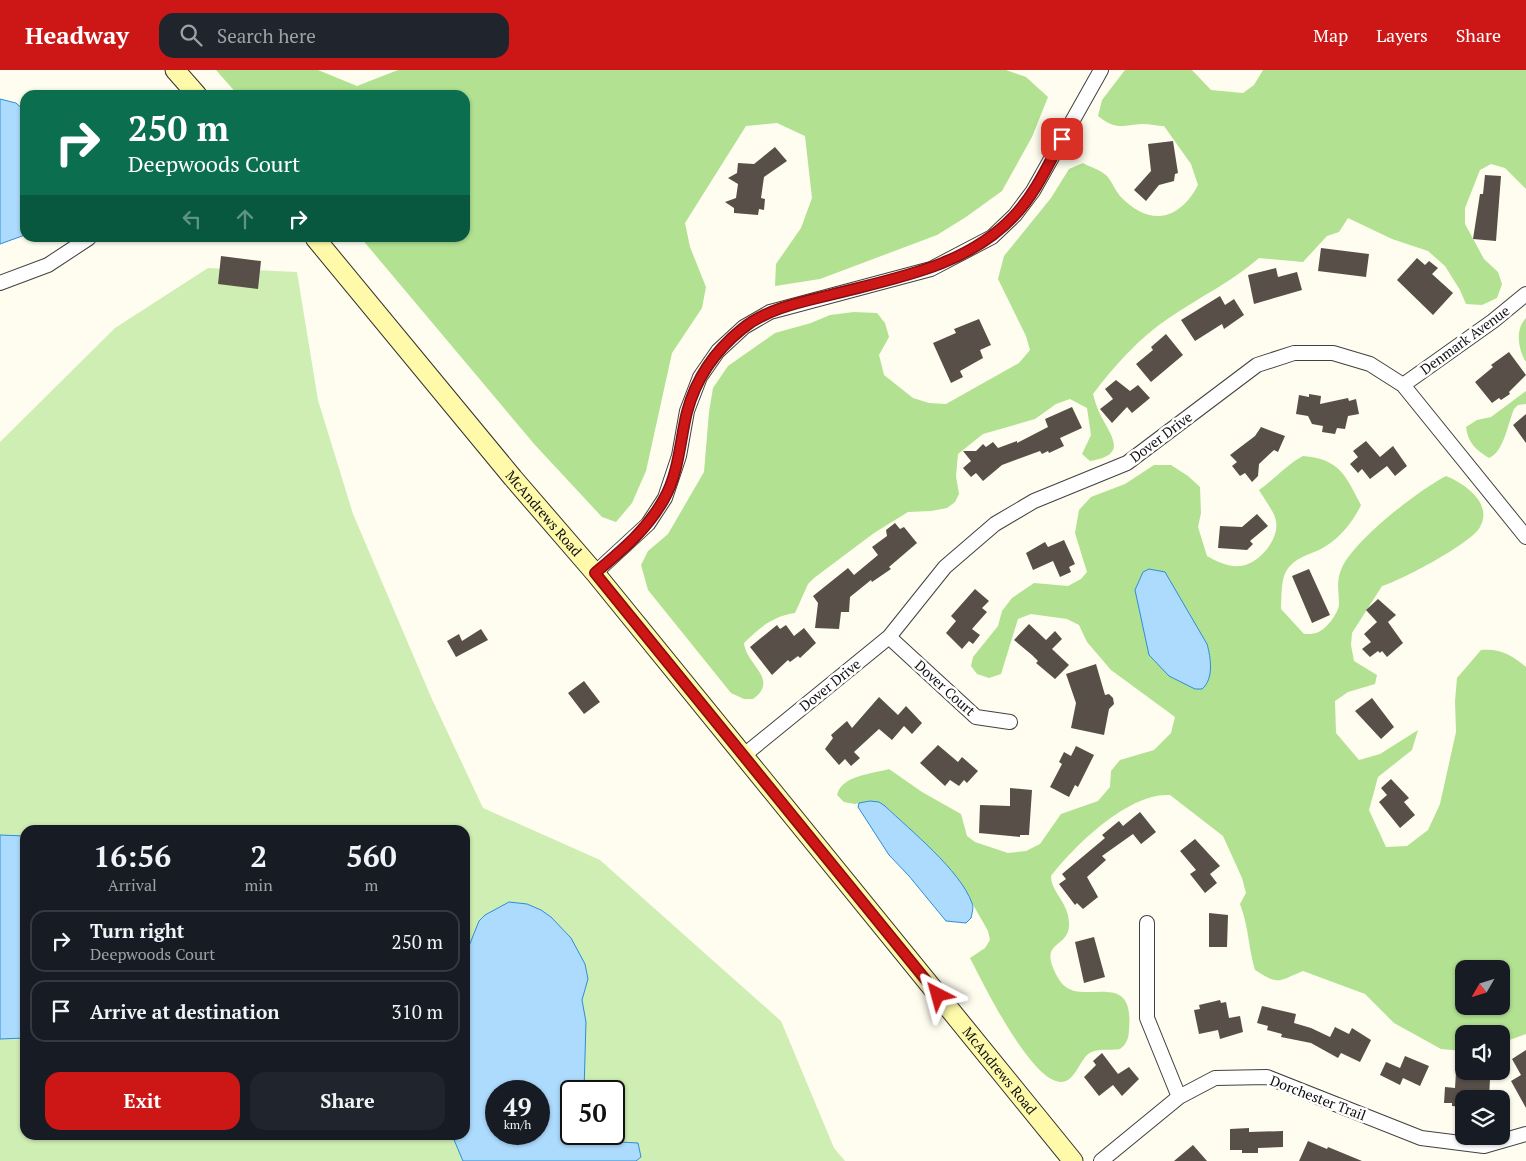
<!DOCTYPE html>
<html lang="en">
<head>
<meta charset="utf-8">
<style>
	body { margin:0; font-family:"PT Serif",serif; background:#20242c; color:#f1f3f6; height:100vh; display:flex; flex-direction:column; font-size:19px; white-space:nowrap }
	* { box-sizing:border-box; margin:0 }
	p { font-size:16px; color:#9ea1a6 }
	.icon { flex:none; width:28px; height:28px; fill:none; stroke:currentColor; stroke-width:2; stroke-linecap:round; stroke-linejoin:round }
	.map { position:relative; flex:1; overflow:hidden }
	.panel { position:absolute; left:20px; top:755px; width:450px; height:315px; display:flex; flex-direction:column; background:#171b24; border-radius:15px; box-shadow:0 1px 4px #0004 }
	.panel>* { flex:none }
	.hud { position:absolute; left:20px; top:20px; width:450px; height:152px; border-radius:15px; box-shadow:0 1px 4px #0004; background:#0b6e4f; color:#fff; overflow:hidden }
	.needle { width:32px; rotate:231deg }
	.controls { position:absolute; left:1455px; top:890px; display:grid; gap:10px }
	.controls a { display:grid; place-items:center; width:55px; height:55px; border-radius:10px; background:#171b24; box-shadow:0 1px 4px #0004; font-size:25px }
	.speed { position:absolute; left:485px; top:1010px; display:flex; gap:10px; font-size:25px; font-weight:700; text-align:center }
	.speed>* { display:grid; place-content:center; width:65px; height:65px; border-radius:50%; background:#171b24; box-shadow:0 1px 4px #0004; line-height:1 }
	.speed small { font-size:12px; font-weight:400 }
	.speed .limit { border:2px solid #111; border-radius:8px; background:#fff; color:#111 }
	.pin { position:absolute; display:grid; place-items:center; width:42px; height:42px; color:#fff; margin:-21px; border-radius:10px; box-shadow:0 2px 8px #0006 }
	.me { position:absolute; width:55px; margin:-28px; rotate:321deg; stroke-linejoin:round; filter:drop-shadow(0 0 4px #0008) }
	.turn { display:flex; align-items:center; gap:18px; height:105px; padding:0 25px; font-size:22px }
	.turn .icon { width:65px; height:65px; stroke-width:2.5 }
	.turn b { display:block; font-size:35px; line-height:42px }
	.lanes { display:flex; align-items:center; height:48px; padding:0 25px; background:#0003; justify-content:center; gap:25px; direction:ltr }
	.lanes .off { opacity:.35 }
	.eta { display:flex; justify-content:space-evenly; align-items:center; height:85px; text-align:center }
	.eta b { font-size:30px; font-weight:700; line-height:35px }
	.cta { display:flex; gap:10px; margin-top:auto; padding:10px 25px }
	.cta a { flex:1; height:58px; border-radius:15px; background:#cd1616; color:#fff; font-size:20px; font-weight:700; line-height:58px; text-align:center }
	.cta a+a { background:#20242c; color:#f1f3f6 }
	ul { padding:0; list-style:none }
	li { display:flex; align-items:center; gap:15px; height:62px; margin:0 10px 8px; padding:0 15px; border:2px solid #363941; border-radius:15px }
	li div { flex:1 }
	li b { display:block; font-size:19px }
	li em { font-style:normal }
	header { display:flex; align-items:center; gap:30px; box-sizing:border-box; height:70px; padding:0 25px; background:#cd1616; color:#fff }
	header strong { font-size:24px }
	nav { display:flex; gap:28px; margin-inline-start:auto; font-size:18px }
	.search { width:350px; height:45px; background:#20242c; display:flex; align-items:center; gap:12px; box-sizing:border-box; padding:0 18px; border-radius:15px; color:#9ea1a6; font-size:19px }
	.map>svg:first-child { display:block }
</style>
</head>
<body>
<header>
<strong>Headway</strong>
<div class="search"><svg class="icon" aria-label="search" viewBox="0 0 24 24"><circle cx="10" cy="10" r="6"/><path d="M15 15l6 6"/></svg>Search here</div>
<nav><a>Map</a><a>Layers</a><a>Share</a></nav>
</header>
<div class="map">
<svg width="1526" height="1091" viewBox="0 0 1526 1091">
	<rect width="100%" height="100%" fill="#fffdef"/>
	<path fill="#cfeeb3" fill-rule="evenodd" d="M208 198 297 202 318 330 353 444 431 627 483 738 600 790 781 951 834 1078 845 1091H0V372L115 258ZM25 760H465V1065H25ZM496 1021H539V1064H496ZM571 1021H614V1064H571Z"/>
	<path fill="#b1e191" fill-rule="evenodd" d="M216 0H318L357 16 398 0H1006L1026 7 1048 27 1032 67 1002 121 966 147 937 165 820 209 775 216 776 194 801 158 812 128 805 66 777 53 746 56 685 153 690 177 706 217 702 238 672 283 646 401 632 433 616 452 602 447 535 375 361 168H465V25H238Z
		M1125 0H1192L1211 20 1243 23 1254 15 1263 0H1526V119L1505 98 1491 94 1480 100 1465 138V154L1484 189 1498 202 1502 214 1497 228 1482 235 1466 234 1460 220 1445 196 1428 181 1392 169 1348 148 1339 162 1327 166 1303 192 1259 188C1232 212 1199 227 1169 248 1140 267 1114 296 1093 324 1095 331 1097 339 1101 346 1114 370 1126 385 1090 391L1082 384 1091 365 1087 338 1070 329 1056 334 1035 349 983 364 958 384 956 406 959 424 955 432 947 438 931 441 908 442 874 463 814 508 808 514 795 543C773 546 759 558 744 573 746 595 780 609 753 629H744L731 623 648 520 641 495 648 481 668 464 704 402 709 342 713 318 728 296 775 263 811 253 830 245 854 242 877 243 885 253 889 267 879 285 884 305 913 328 929 333 946 334 1019 293 1030 280 1026 266 998 209 1004 186 1051 128 1069 99 1083 93C1090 97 1101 100 1107 106 1112 112 1115 120 1120 126 1149 157 1179 151 1198 115L1191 94 1164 56C1157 56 1150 54 1143 54 1122 55 1117 61 1098 46L1102 30Z
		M1526 248V292C1518 279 1515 259 1526 248Z
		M1526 321V334L1518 335 1514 339C1508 353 1504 382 1489 388 1476 380 1468 373 1466 357L1477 350 1491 347Z
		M1303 386C1340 389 1345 405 1361 435 1354 450 1341 467 1326 476 1314 484 1299 485 1289 497 1280 507 1282 527 1281 539L1304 564C1308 564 1313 564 1316 563 1325 561 1339 543 1339 534 1339 522 1336 512 1341 500 1352 471 1419 420 1446 406 1466 414 1493 434 1480 457 1472 473 1400 511 1382 516L1352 563 1351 575 1354 591 1377 605 1375 614 1348 622 1335 631 1336 663 1359 690 1380 684 1418 660 1412 680 1378 707 1369 740 1386 777 1407 776 1428 760 1440 734 1456 662 1455 631 1457 608 1481 580C1500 578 1512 585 1526 597V964L1501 973V964H1464V981L1441 979 1394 953 1365 924 1303 901C1278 911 1280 916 1255 900 1248 876 1249 858 1240 834L1246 823 1242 808 1223 766 1170 725C1129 722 1074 776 1051 806 1051 823 1070 833 1069 855 1069 880 1034 869 1060 911 1079 940 1135 895 1129 959 1129 967 1127 974 1120 979 1109 981 1096 977 1087 985 1079 993 1074 1012 1061 1012 1031 1012 983 913 970 888L985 878 990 870 988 861 959 810 938 786 885 736 870 731 855 734 844 732 837 725C842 705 872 704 889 699L922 722 961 744 967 766 975 772 1008 783 1026 781 1040 774 1061 744 1098 731 1110 717 1111 701 1120 690 1154 680 1171 663 1175 647 1111 600 1087 572 1079 555 1067 549 1031 544 1018 549 1001 604 989 608 977 604 971 596 973 587 998 556 1002 541 1012 528 1034 513 1068 516 1081 509 1087 502 1075 463 1079 440 1091 427 1125 414 1154 395H1171L1188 406 1200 417 1201 443 1198 457 1207 486C1218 492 1227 497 1240 496 1258 495 1280 469 1276 451 1274 441 1264 429 1259 420 1275 409 1286 395 1303 386ZM1464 899H1501V936H1464Z"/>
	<path fill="#addbfd" stroke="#2c8ddc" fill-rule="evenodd" d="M0 29 16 33 25 41V165L0 174Z
		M1149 499 1165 502 1207 574C1211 588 1214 609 1202 619H1195L1169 606 1149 585 1135 520 1143 502Z
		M870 731 879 732 885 736C910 760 960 800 972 833 974 837 972 843 971 848L966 853 946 851 909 806 889 785 858 737 859 733Z
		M0 765 25 766V968L0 969Z
		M509 832 527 834 541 840 551 847 571 868 585 894 588 909 582 930 586 952 584 1021H571V1064H607L620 1072 638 1073 641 1087 636 1091H463L452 1065H465V1020L468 997 465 984V886L479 851 485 845ZM539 1021V1064H496V1021Z"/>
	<path fill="#584f49" d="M1173 71 1178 103 1175 104 1174 111 1159 115 1146 131 1134 120 1151 101 1148 74Z
		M775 77 787 91 764 107 761 128 765 129 764 140 759 139 758 145 734 143V138L725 132 736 128 738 114 728 108 737 103 738 93 754 94Z
		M1485 105 1501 106 1496 171 1473 169 1480 124H1483Z
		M1321 178 1369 184 1366 207 1318 201Z
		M221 186 261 191 258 219 218 214Z
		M1417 188 1425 195 1429 191 1438 198 1432 204 1453 223 1433 245 1397 210Z
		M1276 198 1278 207 1297 202 1302 220 1254 234 1248 205Z
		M1220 226 1225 235 1234 229 1244 245 1224 259 1222 254 1195 271 1181 250Z
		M979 249 991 275 980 280 983 288 960 301 963 307 951 313 933 273 956 263 954 259Z
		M1166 264 1183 285 1151 312 1136 294 1153 280 1151 277Z
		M1509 282 1526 305 1509 322 1510 324 1501 330 1499 328 1492 333 1475 312 1493 297 1491 295Z
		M1116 310 1130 321 1138 315 1150 328 1132 343 1127 337 1112 353 1100 339 1113 329 1105 319Z
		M1309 324 1321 326 1320 334 1348 328 1349 331 1356 329 1359 344 1348 346 1345 359 1337 358 1335 364 1322 362 1323 356 1312 354 1308 346 1296 344 1299 325 1309 327Z
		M1072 337 1082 358 1060 368 1064 376 1049 383 1048 381 1042 384 1040 381 1002 395 983 411 976 403 971 407 963 398 971 391 963 381H976L983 374 986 377 993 372 998 378 1017 371V373L1048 357 1045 349Z
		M1526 344V373L1513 355Z
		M1261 357 1285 366 1278 382 1274 380 1259 394 1258 406 1252 412 1245 403 1240 406 1232 396 1237 392 1230 385 1255 366Z
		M1366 371 1380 387 1393 376 1407 396 1395 406 1387 396 1370 409 1362 399 1358 403 1350 394 1358 387 1353 381Z
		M1257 444 1268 456 1250 471 1253 474 1247 480 1218 478 1220 456 1242 457Z
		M895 453 900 459 904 457 917 473 889 497 891 499 872 512 871 510 850 527 849 542H841L839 559 815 558 818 533 813 526 848 498 854 505 878 485 872 477 887 466 886 460Z
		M1064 470 1075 494 1069 497 1071 502 1060 507 1053 491 1033 500 1026 483 1045 472 1048 477Z
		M1309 499 1330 545 1312 553 1292 506Z
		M975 519 989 531 982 538 987 542 972 559 980 565 973 574 969 571 962 579 946 563 956 551 951 546Z
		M1378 529 1396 545 1388 552 1403 573 1387 587 1382 581 1380 583 1378 581 1370 587 1362 579 1371 572 1364 564 1377 552 1366 540Z
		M1029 554 1046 570 1055 561 1062 569 1052 579 1069 595 1055 609 1036 593 1038 591 1032 585 1014 570Z
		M777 555 780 559 786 555 794 566 804 558 816 573 800 588 798 586 790 592 788 590 772 605 750 577Z
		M481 559 488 570 456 587 447 571 459 564 462 571Z
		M1096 594 1105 625 1109 624 1113 628 1114 634 1109 639 1104 665 1071 658 1076 633 1066 604Z
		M584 611 600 632 584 644 568 623Z
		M879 627 898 645 906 636 922 653 912 664 904 656 892 670 879 659 854 682 860 688 851 696 845 689 839 695 825 679 833 668 831 665 847 651 852 658Z
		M1372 628 1394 657 1381 669 1355 641Z
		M938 675 958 692 962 687 978 701 967 713 964 710 959 716 950 710 945 716 920 693Z
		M1076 676 1094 685 1078 717 1075 715 1069 727 1050 717 1062 694 1059 692 1064 682 1071 686Z
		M1391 709 1409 728 1404 732 1415 745 1400 758 1379 732 1387 725 1381 718Z
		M1010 718 1032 720 1029 765H1020V767L979 763 980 735 1010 736Z
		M1140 742 1156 762 1141 774 1133 764 1102 786 1106 790 1087 807 1098 827 1083 839 1077 833 1075 835 1059 814 1066 809 1062 804 1105 768 1102 765 1119 751 1123 756Z
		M1195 769 1220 796 1210 804 1217 813 1205 823 1190 804 1196 800 1180 781Z
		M1209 843 1228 845 1227 877H1209Z
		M1094 867 1105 907 1084 913 1075 872Z
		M1220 930 1221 933 1226 932 1229 948 1240 946 1243 962 1220 969 1218 960 1199 964 1194 940 1200 939 1199 935Z
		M1262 936 1296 944 1294 953 1311 958 1330 967 1335 957 1349 964 1352 958 1371 970 1360 992 1341 983 1338 988 1311 973 1281 967 1282 964 1267 960 1268 956 1257 953Z
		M1526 980V1038L1511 1011 1521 1005 1512 989Z
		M1102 983 1118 1004 1129 997 1139 1009 1122 1026 1113 1015 1099 1026 1084 1007 1096 995 1093 991Z
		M1405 986 1429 996 1420 1016 1403 1008 1400 1015 1380 1005 1386 992 1400 998Z
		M1456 1001H1469V1008L1490 1009 1489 1029H1464V1037L1452 1036V1033H1444L1445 1017 1455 1018Z
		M1249 1058V1062L1283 1061V1077L1258 1078V1083H1242V1080H1230V1059Z
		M1308 1071 1327 1079 1328 1077 1362 1091H1299Z
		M1193 1075 1207 1091H1174Z"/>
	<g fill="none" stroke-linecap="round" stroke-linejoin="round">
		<defs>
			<path id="minor" d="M0 213 48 195 89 168
				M1403 315 1493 251 1526 224
				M595 503 648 454 665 428 679 386 687 341 700 307 718 281 744 257 770 242 931 199 992 167 1015 145 1033 121 1101 0
				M889 567 976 647 1010 652
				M743 686 889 567 945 497 995 454 1034 431 1127 393 1257 295 1294 283H1333L1370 294 1403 315 1526 467
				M1147 853V948L1179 1027
				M1101 1091 1179 1027 1215 1008 1267 1007 1421 1068 1484 1076 1526 1064"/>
			<g id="secondary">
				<path d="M175 0 197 25"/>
				<path id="s1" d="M315 168 513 408 595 503 1073 1091"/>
			</g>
		</defs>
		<use href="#minor" stroke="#414141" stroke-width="16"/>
		<use href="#secondary" stroke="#303030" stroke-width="21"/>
		<use href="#minor" stroke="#fff" stroke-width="14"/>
		<use href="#secondary" stroke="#fffaaa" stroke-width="19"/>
	</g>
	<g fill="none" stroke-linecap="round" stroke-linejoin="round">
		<defs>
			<path id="route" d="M938 925 595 503C621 481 647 460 664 429 679 403 680 370 687 342 696 308 716 280 742 259 766 239 801 232 830 225 895 208 966 197 1014 146 1035 124 1048 95 1062 69"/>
		</defs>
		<use href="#route" stroke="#850e0e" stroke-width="12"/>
		<use href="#route" stroke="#cd1616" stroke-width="9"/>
	</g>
	<g text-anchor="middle" stroke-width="5" stroke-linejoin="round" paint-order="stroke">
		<g font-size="14" fill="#0e0e0e" stroke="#fff">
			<text transform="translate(1465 270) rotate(-36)" y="5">Denmark Avenue</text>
			<text transform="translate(1161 367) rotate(-37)" y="5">Dover Drive</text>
			<text dy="5" stroke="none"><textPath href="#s1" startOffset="358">McAndrews Road</textPath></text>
			<text transform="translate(830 615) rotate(-39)" y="5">Dover Drive</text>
			<text transform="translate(945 618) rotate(42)" y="5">Dover Court</text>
			<text dy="5" stroke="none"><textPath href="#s1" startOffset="1078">McAndrews Road</textPath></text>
			<text transform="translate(1318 1028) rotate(21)" y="5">Dorchester Trail</text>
		</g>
	</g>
</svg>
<div class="controls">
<a><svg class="needle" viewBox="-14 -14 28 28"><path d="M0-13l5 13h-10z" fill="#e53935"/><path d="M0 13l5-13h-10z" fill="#9ea1a6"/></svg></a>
<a><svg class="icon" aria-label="sound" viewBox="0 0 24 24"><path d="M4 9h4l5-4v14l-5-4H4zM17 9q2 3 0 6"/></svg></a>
<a><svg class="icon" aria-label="layers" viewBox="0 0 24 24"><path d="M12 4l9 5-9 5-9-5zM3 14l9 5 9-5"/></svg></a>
</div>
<div class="speed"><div>49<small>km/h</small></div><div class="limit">50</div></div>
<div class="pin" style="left:1062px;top:69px;background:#d93025"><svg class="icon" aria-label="arrive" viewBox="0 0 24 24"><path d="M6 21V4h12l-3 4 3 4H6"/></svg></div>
<svg class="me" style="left:938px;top:925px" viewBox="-20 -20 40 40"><path d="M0-17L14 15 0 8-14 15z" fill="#cd1616" stroke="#fff" stroke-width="4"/></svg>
<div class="hud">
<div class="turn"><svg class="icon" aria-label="right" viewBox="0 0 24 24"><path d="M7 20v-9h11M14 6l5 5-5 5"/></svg><div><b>250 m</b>Deepwoods Court</div></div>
<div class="lanes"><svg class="icon off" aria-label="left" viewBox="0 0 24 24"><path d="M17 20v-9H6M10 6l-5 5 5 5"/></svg><svg class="icon off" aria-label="ahead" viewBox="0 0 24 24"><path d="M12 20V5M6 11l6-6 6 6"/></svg><svg class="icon" aria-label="right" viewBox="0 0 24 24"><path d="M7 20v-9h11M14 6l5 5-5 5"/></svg></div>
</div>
<section class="panel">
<div class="eta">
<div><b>16:56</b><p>Arrival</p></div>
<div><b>2</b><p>min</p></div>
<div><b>560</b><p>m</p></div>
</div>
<ul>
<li><svg class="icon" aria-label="right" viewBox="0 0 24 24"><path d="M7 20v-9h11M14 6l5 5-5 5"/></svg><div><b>Turn right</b><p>Deepwoods Court</p></div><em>250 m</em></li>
<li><svg class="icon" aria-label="arrive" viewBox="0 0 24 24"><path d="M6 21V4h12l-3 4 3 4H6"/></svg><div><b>Arrive at destination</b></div><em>310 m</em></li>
</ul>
<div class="cta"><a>Exit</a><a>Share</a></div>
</section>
</div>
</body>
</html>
